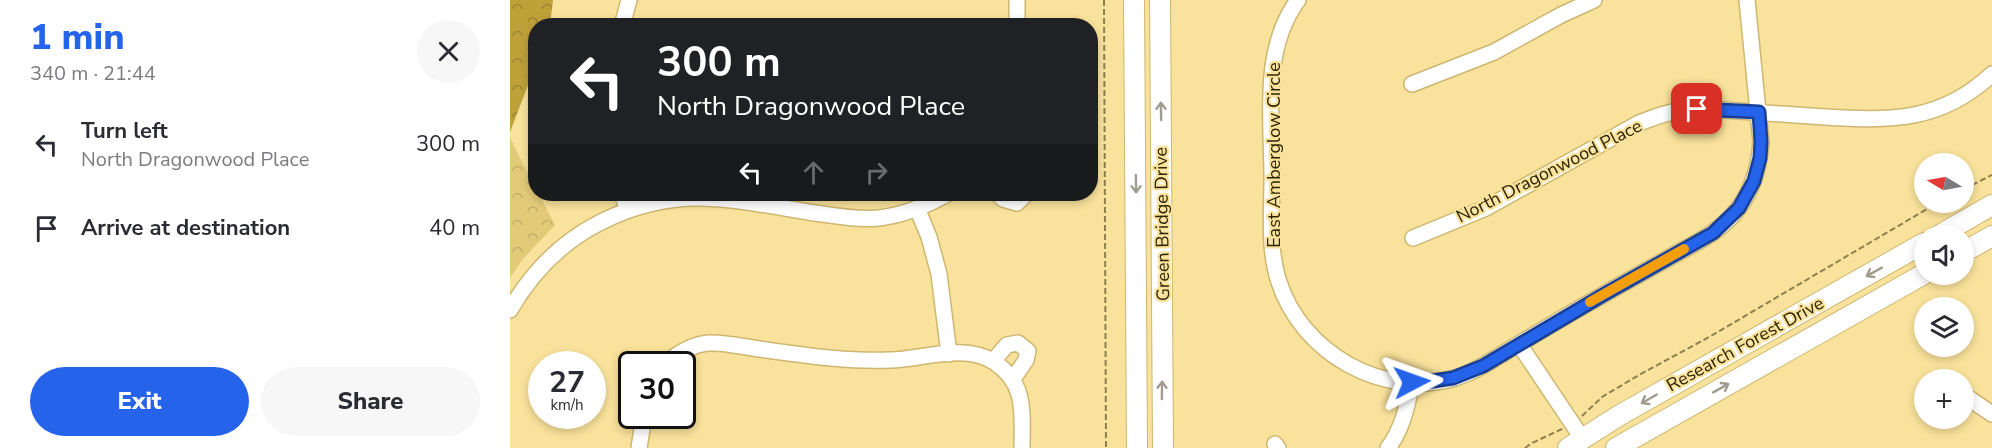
<!DOCTYPE html>
<html lang="en">
<head>
<meta charset="utf-8">
<style>
	body { margin:0; font-family:"Nunito Sans",sans-serif; background:#f7f7f7; color:#2b2b33; height:100vh; display:flex; flex-direction:column; font-size:22px; white-space:nowrap }
	* { box-sizing:border-box; margin:0 }
	p { font-size:20px; color:#7c7c81 }
	.icon { flex:none; width:33px; height:33px; fill:none; stroke:currentColor; stroke-width:2; stroke-linecap:round; stroke-linejoin:round }
	.map { position:relative; flex:1; overflow:hidden }
	.details { display:flex; flex-direction:column; background:#fff; width:510px }
	.details>* { flex:none }
	.hud { position:absolute; left:18px; top:18px; width:570px; height:183px; border-radius:24px; box-shadow:0 3px 9px #0003; background:#202124; color:#fff; overflow:hidden }
	.needle { width:39px; rotate:280deg }
	.buttons { position:absolute; left:1404px; top:153px; display:grid; gap:12px }
	.buttons a { display:grid; place-items:center; width:60px; height:60px; border-radius:50%; background:#fff; box-shadow:0 3px 9px #0003; font-size:30px }
	.speed { position:absolute; left:18px; top:351px; display:flex; gap:12px; font-size:30px; font-weight:700; text-align:center }
	.speed>* { display:grid; place-content:center; width:78px; height:78px; border-radius:50%; background:#fff; box-shadow:0 3px 9px #0003; line-height:1 }
	.speed small { font-size:15px; font-weight:400 }
	.speed .limit { border:3px solid #111; border-radius:9px; background:#fff; color:#111 }
	.pin { position:absolute; display:grid; place-items:center; width:51px; height:51px; color:#fff; margin:-26px; border-radius:12px; box-shadow:0 3px 9px #0006 }
	.me { position:absolute; width:66px; margin:-33px; rotate:86deg; stroke-linejoin:round; filter:drop-shadow(0 0 4px #0008) }
	.turn { display:flex; align-items:center; gap:21px; height:126px; padding:0 30px; font-size:27px }
	.turn .icon { width:78px; height:78px; stroke-width:2.5 }
	.turn b { display:block; font-size:42px; line-height:51px }
	.lanes { display:flex; align-items:center; height:57px; padding:0 30px; background:#0003; justify-content:center; gap:30px; direction:ltr }
	.lanes .off { opacity:.35 }
	.round { display:grid; place-items:center; flex:none; width:63px; height:63px; border-radius:32px; background:#f7f7f7 }
	.head { display:flex; align-items:center; justify-content:space-between; height:102px; padding:0 30px }
	h1 { font-size:36px; font-weight:800; line-height:45px; color:#2563eb }
	.primary-button { display:flex; gap:12px; margin-top:auto; padding:12px 30px }
	.primary-button a { flex:1; height:69px; border-radius:36px; background:#2563eb; color:#fff; font-size:24px; font-weight:800; line-height:69px; text-align:center }
	.primary-button a+a { background:#f7f7f7; color:#2b2b33 }
	ul { padding:0; list-style:none }
	li { display:flex; align-items:center; gap:18px; height:84px; padding:0 30px }
	li div { flex:1 }
	li b { display:block; font-size:22px }
	li em { font-style:normal }
	main { display:flex; flex:1; min-height:0 }
	.map>svg:first-child { display:block }
</style>
</head>
<body>
<main>
<section class="details">
<div class="head"><div><h1>1 min</h1><p>340 m · 21:44</p></div><a class="round"><svg class="icon" aria-label="close" viewBox="0 0 24 24"><path d="M6 6l12 12M18 6L6 18"/></svg></a></div>
<ul>
<li><svg class="icon" aria-label="left" viewBox="0 0 24 24"><path d="M17 20v-9H6M10 6l-5 5 5 5"/></svg><div><b>Turn left</b><p>North Dragonwood Place</p></div><em>300 m</em></li>
<li><svg class="icon" aria-label="arrive" viewBox="0 0 24 24"><path d="M6 21V4h12l-3 4 3 4H6"/></svg><div><b>Arrive at destination</b></div><em>40 m</em></li>
</ul>
<div class="primary-button"><a>Exit</a><a>Share</a></div>
</section>
<div class="map">
<svg width="1482" height="448" viewBox="0 0 1482 448">
	<defs>
		<pattern id="forest-crowns" width="20" height="18" patternUnits="userSpaceOnUse" patternTransform="scale(1.5)"><rect width="20" height="18" fill="#bfa13a"/><path d="M2 6a3 3 0 1 1 6 0M12 15a3 3 0 1 1 6 0" fill="none" stroke="#9c832f"/></pattern>
		<pattern id="park-crowns" width="20" height="18" patternUnits="userSpaceOnUse" patternTransform="scale(1.5)"><rect width="20" height="18" fill="#e3ca79"/><path d="M2 6a3 3 0 1 1 6 0M12 15a3 3 0 1 1 6 0" fill="none" stroke="#c3ad67"/></pattern>
	</defs>
	<rect width="100%" height="100%" fill="#f9e29b"/>
	<path fill="url(#forest-crowns)" d="M0 0H43L40 25 26 26 25 67 0 132Z"/>
	<path fill="url(#park-crowns)" d="M0 138 25 187 26 194H29L45 225 13 259 0 278Z"/>
	<g fill="none" stroke-linecap="round" stroke-linejoin="round">
		<defs>
			<path id="minor" d="M507 0V26
				M788 0C751 50 762 119 762 178 762 212 758 249 769 282 792 353 872 399 945 378 968 371 988 356 1009 344 1034 329 1059 314 1084 300 1111 284 1138 270 1164 255 1184 244 1205 234 1221 217 1241 196 1249 170 1251 142L1237 0
				M112 26 119 0
				M902 84 984 52 1051 15 1084 0
				M112 194 118 210
				M488 194 493 199 507 203 516 194
				M407 208 419 237 429 274 439 354
				M903 238 976 208 1129 123C1145 117 1160 111 1177 110 1194 108 1211 110 1228 111 1257 113 1286 115 1315 117 1380 121 1431 122 1482 74
				M0 310C22 272 51 242 91 222 121 207 153 198 187 198 226 198 266 207 305 213 326 216 348 220 369 218 393 215 416 206 437 194
				M1009 344 1072 438
				M483 361 497 345 508 343 518 351 516 360 503 379
				M155 364C167 354 183 344 199 343 215 342 233 347 249 349 293 355 337 362 381 360 413 359 455 343 484 362 517 383 512 414 512 448
				M1454 395 1482 414
				M765 444 768 448
				M129 448 134 416
				M878 448C893 428 897 406 902 382"/>
			<path id="major" d="M624 0 627 448
				M650 0 653 448
				M1428 236 1482 205
				M1454 252 1482 236
				M1058 448 1110 415 1414 243
				M1106 448 1414 274"/>
		</defs>
		<use href="#minor" stroke="#cdb771" stroke-width="18"/>
		<use href="#major" stroke="#cdb771" stroke-width="22"/>
		<path stroke="#8e7f4d" stroke-width="2" stroke-dasharray="6 3" stroke-linecap="butt" d="M594 0 596 448
			M1454 189 1482 175
			M1072 416 1092 397 1129 375 1201 336 1429 202
			M1015 448 1022 443 1052 429"/>
		<use href="#minor" stroke="#fff" stroke-width="15"/>
		<use href="#major" stroke="#fff" stroke-width="20"/>
	</g>
	<defs><path id="oneway-shaft" d="M-6 0H5M1.5-3L5.5 0L1.5 3" fill="none" stroke-width="1.6" stroke-linecap="round" stroke-linejoin="round" transform="scale(1.5)"/></defs>
	<g stroke="#a09c8f">
		<use href="#oneway-shaft" transform="translate(651 111) rotate(-91)"/>
		<use href="#oneway-shaft" transform="translate(626 184) rotate(89)"/>
		<use href="#oneway-shaft" transform="translate(1364 272) rotate(151)"/>
		<use href="#oneway-shaft" transform="translate(1211 388) rotate(-29)"/>
		<use href="#oneway-shaft" transform="translate(652 390) rotate(-89)"/>
		<use href="#oneway-shaft" transform="translate(1139 399) rotate(150)"/>
	</g>
	<g fill="none" stroke-linecap="round" stroke-linejoin="round">
		<defs>
			<path id="route" d="M902 382H916L943 378 973 366 1093 295 1203 233 1229 208 1244 181 1250 158 1251 142 1249 112 1187 109"/>
		</defs>
		<use href="#route" stroke="#184099" stroke-width="15"/>
		<use href="#route" stroke="#2563eb" stroke-width="10"/>
		<path stroke="#f59e0b" stroke-width="10" d="M1080 302 1174 249"/>
	</g>
	<g text-anchor="middle" stroke-width="4.5" stroke-linejoin="round" paint-order="stroke">
		<g font-size="18" fill="#2d2406" stroke="#f9e29b">
			<text transform="translate(764 155) rotate(-90)" y="6">East Amberglow Circle</text>
			<text transform="translate(1039 171) rotate(-27)" y="6">North Dragonwood Place</text>
			<text transform="translate(652 224) rotate(-91)" y="6">Green Bridge Drive</text>
			<text transform="translate(1235 344) rotate(-29)" y="6">Research Forest Drive</text>
		</g>
	</g>
</svg>
<div class="buttons">
<a><svg class="needle" viewBox="-14 -14 28 28"><path d="M0-13l5 13h-10z" fill="#e53935"/><path d="M0 13l5-13h-10z" fill="#7c7c81"/></svg></a>
<a><svg class="icon" aria-label="sound" viewBox="0 0 24 24"><path d="M4 9h4l5-4v14l-5-4H4zM17 9q2 3 0 6"/></svg></a>
<a><svg class="icon" aria-label="layers" viewBox="0 0 24 24"><path d="M12 4l9 5-9 5-9-5zM3 14l9 5 9-5"/></svg></a>
<a>+</a>
</div>
<div class="speed"><div>27<small>km/h</small></div><div class="limit">30</div></div>
<div class="pin" style="left:1187px;top:109px;background:#d93025"><svg class="icon" aria-label="arrive" viewBox="0 0 24 24"><path d="M6 21V4h12l-3 4 3 4H6"/></svg></div>
<svg class="me" style="left:902px;top:382px" viewBox="-20 -20 40 40"><path d="M0-17L14 15 0 8-14 15z" fill="#2563eb" stroke="#fff" stroke-width="4"/></svg>
<div class="hud">
<div class="turn"><svg class="icon" aria-label="left" viewBox="0 0 24 24"><path d="M17 20v-9H6M10 6l-5 5 5 5"/></svg><div><b>300 m</b>North Dragonwood Place</div></div>
<div class="lanes"><svg class="icon" aria-label="left" viewBox="0 0 24 24"><path d="M17 20v-9H6M10 6l-5 5 5 5"/></svg><svg class="icon off" aria-label="ahead" viewBox="0 0 24 24"><path d="M12 20V5M6 11l6-6 6 6"/></svg><svg class="icon off" aria-label="right" viewBox="0 0 24 24"><path d="M7 20v-9h11M14 6l5 5-5 5"/></svg></div>
</div>
</div>
</main>
</body>
</html>
